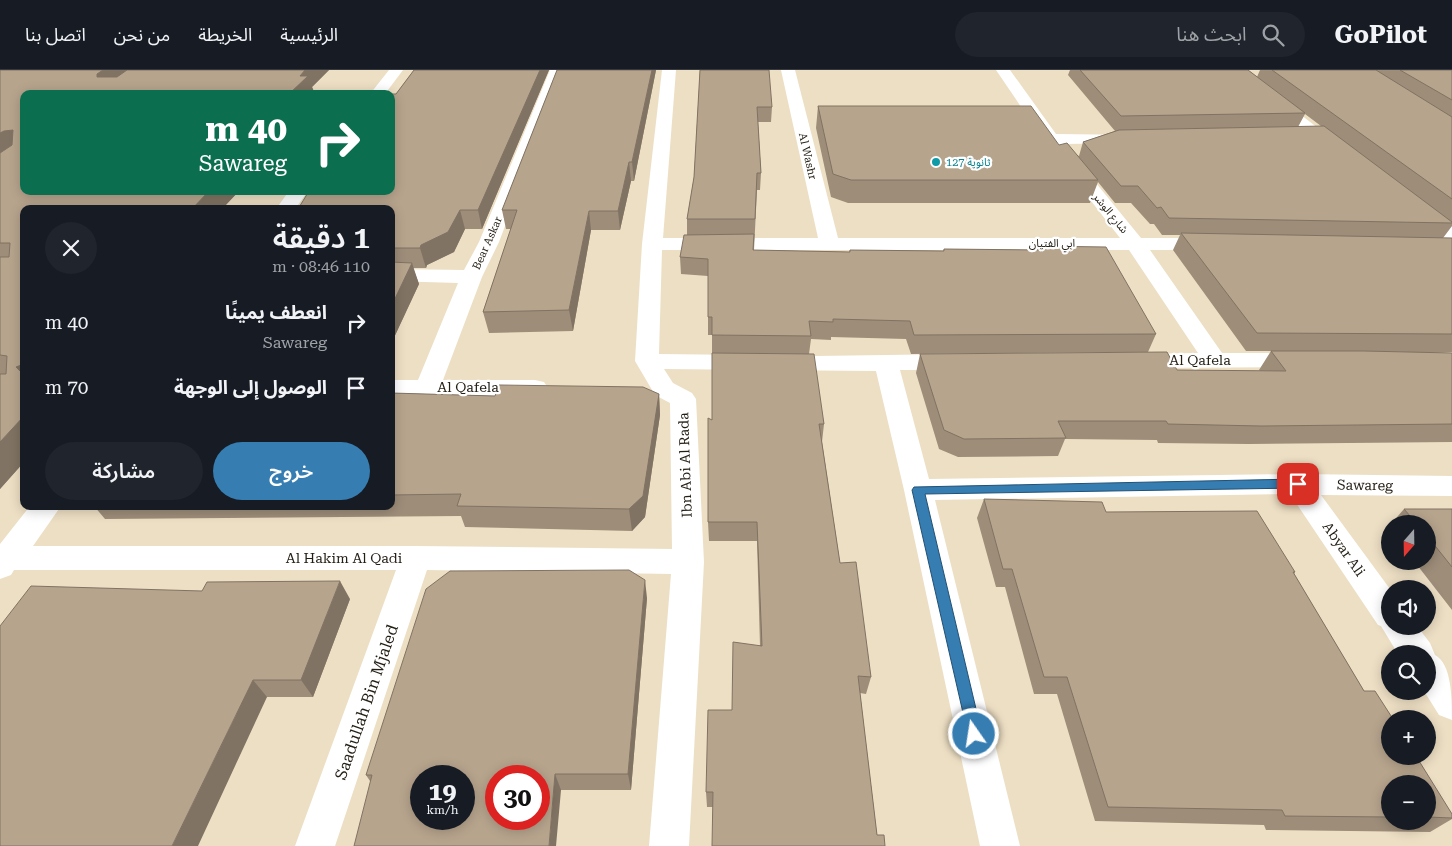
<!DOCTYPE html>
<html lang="ar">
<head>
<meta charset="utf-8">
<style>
	body { margin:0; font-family:"Roboto Serif","Noto Sans Arabic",serif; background:#20242c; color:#f1f3f6; direction:rtl; height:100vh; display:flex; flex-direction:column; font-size:19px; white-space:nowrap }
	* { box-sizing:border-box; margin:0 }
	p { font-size:16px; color:#9ea1a6 }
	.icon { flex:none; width:28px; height:28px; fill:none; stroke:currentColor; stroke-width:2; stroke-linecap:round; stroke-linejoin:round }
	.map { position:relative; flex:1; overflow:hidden; direction:ltr }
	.side { position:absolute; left:20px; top:135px; width:375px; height:305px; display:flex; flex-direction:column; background:#171b24; border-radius:10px; box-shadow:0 2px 12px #0003; direction:rtl }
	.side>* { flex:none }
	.hud { position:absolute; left:20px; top:20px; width:375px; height:105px; border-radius:10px; box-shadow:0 2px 12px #0003; direction:rtl; background:#0b6e4f; color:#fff; overflow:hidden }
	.needle { width:32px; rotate:200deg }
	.fabs { position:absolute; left:1381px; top:445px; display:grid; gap:10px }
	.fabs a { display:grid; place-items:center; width:55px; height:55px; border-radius:50%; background:#171b24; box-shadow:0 2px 12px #0003; font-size:25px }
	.speed { position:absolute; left:410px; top:695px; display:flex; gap:10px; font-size:25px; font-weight:700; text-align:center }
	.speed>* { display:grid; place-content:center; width:65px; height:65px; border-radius:50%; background:#171b24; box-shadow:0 2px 12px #0003; line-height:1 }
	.speed small { font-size:12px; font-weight:400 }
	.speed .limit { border:8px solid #d22; background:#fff; color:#111 }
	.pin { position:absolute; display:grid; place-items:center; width:42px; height:42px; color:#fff; margin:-21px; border-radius:10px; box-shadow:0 2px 8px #0006 }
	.me { position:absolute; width:55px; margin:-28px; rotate:347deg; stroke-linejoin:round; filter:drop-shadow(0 0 4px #0008) }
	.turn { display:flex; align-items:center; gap:18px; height:105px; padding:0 25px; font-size:22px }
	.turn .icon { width:65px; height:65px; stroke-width:2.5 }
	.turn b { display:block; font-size:35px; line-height:42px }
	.round { display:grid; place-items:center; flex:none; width:52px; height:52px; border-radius:26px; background:#20242c }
	.summary { display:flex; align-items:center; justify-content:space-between; height:85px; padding:0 25px }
	h1 { font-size:30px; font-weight:600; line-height:38px }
	.button { display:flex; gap:10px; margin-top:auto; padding:10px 25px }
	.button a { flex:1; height:58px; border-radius:30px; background:#367db2; color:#fff; font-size:20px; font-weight:600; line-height:58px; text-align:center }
	.button a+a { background:#20242c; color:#f1f3f6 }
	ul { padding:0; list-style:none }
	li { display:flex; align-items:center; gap:15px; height:65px; padding:0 25px }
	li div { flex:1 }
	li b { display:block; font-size:19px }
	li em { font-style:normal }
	header { display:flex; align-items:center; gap:30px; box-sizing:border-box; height:70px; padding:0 25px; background:#171b24; border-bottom:1px solid #363941 }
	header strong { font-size:24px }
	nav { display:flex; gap:28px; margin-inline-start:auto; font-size:18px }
	.search { width:350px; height:45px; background:#20242c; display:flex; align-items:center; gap:12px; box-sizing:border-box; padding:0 18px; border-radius:28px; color:#9ea1a6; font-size:19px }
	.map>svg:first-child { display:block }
</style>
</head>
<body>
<header>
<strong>GoPilot</strong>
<div class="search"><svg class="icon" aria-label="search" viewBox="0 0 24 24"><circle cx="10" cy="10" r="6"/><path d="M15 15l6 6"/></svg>ابحث هنا</div>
<nav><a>الرئيسية</a><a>الخريطة</a><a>من نحن</a><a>اتصل بنا</a></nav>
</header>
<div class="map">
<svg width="1452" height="776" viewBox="0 0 1452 776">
	<rect width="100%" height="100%" fill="#eddfc4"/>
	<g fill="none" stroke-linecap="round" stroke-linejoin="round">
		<path fill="#fff" fill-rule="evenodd" d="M389 0H403L385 24H370Z
			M550 0H564L499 172 482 207 443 310H535L544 312 548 318 544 324 535 326H391V310H418L458 213 391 211V199L464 200 479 172Z
			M662 0H676L663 168H818L781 0H795L838 168H1120L1045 72 996 0H1010L1056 64 1139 65 1141 68 1139 71 1133 73 1064 74 1141 168H1213L1220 170 1223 174 1220 178 1213 180H1150L1222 283H1303L1312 285 1315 290 1312 295 1303 297 1134 298 1125 296 1122 291 1125 286 1134 284 1198 283 1129 180H662L659 284 816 286 956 284 965 287 968 292 965 297 956 300H900L929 409 1298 404 1452 406V426L1321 425 1390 519V556H1417L1430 573 1435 585C1452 594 1452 629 1452 650L1439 645 1424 621H1428V584H1398L1381 556 1378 555 1290 424 935 430 1020 776H980L904 420 876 301 664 299 673 313 692 323 696 329 704 492 689 776H649L671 504 427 500 335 776H295L396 500H14L11 505 0 509V474L30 436H61L33 476H416L672 479 670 333 655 325 635 291 642 174Z
			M1227 0H1243L1345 79 1343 83H1331Z
			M289 121H308L295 139H276Z
			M1417 134 1424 136 1452 157V172L1445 170 1410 144 1408 140 1410 136Z"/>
	</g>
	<path fill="#9d8d79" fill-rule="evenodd" d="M0 0H329L312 17 315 24H24V121H239L222 139H24V392L0 419Z
		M414 0H549L482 159H465L454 182 427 195 426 198H413L419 214 391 274V121L396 24Z
		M557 0H656L634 111H631L620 160H591L573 261 489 263 483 242 511 159H506L502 140Z
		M700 0 772 37 771 52H758L761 103 760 120H757L754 180 849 182 850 180 943 181 944 179 1035 180 1037 176 1156 264 1148 282 911 284 906 269 831 267V270L811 269 809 284 824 354 822 372 840 493 871 607 866 624 860 623 877 765 885 776 713 737H707L706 722 732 640 760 576 757 471H709L708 452 712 350V265H708V206L681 204 680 187 687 165V149L694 107Z
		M1070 0H1248L1257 7 1260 0H1452V156L1443 168H1452V282H1427L1452 283V372L1249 374 1158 373 1157 370 1065 369 1058 386 958 387 939 379 916 303 920 284 1177 300 1260 301 1259 300 1271 281H1277H1246L1173 180 1180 165H1162L1154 154H1150L1131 133H1115L1098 112 1090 133H848L831 127 816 58 818 36 1059 75 1079 86 1083 72 1115 61 1068 5ZM1305 44 1321 56 1298 57Z
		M391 323 495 326 659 324 660 345 645 447 632 461 465 457 461 446 105 449 94 436H391Z
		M984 429 1106 442 1295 502 1294 504 1364 621 1452 744V749L1430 762 1266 760 1264 755 1095 751 1057 624H1034L1005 517H996L977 448ZM1390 714H1428V751H1390Z
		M1404 439H1452V540L1414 491H1428V454H1391Z
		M647 528 631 720H561L370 711 366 705Z
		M350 529 313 627H267L0 776Z"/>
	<path fill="#807363" d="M103 0H138L107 22 97 7V4Z
		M305 0H329L312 17 315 24H289L300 6Z
		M540 0H549L482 159 478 140Z
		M652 0H656L634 111 632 92Z
		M13 60 24 77 0 92V63L4 61Z
		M629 92 631 111 620 160 618 141Z
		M209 121H239L222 139H192Z
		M460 140 465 159 454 182 427 195 426 198 420 178 421 175Z
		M589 141 591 160 573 261 569 240Z
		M412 193 419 214 391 274V237Z
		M24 294V308L16 297Z
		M659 324 660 345 645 447 632 461 629 439Z
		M24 346V392L0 419V372Z
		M645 510 647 528 631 720 628 704Z
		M340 511 350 529 313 627 301 610Z
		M253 610 267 627 198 776H172Z
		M555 704 561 720 556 776H549Z"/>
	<path fill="#b7a48d" stroke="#807363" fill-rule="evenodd" d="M0 0H103L97 4V7H117L127 0H305L300 6H308L289 24H24V121H209L192 139H24V294L16 297 24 305V346L0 372V304H6L7 286 0 285V187H9L10 173H0V83L12 75 13 60 4 61 0 63Z
		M414 0H540L478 140H460L448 162 421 175 420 178H391V139H298L309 121H391V24H396Z
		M557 0H652L632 92H629L618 141H589L569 240 483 242 517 140H502Z
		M700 0H769L772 37H757L761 103H757L755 149H687L694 107Z
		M1080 0H1248L1305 43 1121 46Z
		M1272 0H1376L1452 47V129Z
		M1400 0H1452V30Z
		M818 36H1031L1059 75 1067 73 1098 110H851L833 104Z
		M1324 56 1452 152V153L1169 148 1161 137 1157 138 1138 116H1121L1083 72 1119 60Z
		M1181 163 1452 168V264L1257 263Z
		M754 164 753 180 850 182V180L944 181V179L1039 180 1037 176 1106 177 1156 264 914 265 910 251 833 249V252L809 251 811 266 712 265V247H708V189L680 187 684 165Z
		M391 192 412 193 391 237Z
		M1271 281H1364L1452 283V354L1261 356 1168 354 1166 351H1058L1066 368 964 369 944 360 920 284 1167 282 1177 300 1286 301Z
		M712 283 814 284 824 354H819L840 493 856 492 871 607 858 606 877 765H884L885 776H712L713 722H706L708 640H732L733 572 762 576 757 452H708V348L712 350Z
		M499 315 643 317 659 324 643 426 629 439 457 436 461 424 391 425V323L495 326Z
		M984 429 1102 432 1106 442 1257 441 1295 502H1293L1364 621H1375L1393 649H1390V686H1416L1452 744V748L1428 747V714H1390V747L1285 746 1282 740 1108 737 1067 607H1044L1012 499H1003Z
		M1404 439H1452V497L1428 467V454H1417Z
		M629 500 645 510 628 704H555L549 776H354L372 705H366L426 519 450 501ZM421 706H464V749H421ZM496 706H539V749H496Z
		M340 511 301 610H253L172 776H0V556L31 516 202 521 207 512Z"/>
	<path fill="#367db2" stroke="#235174" d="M1298 409 1304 414 1298 418 925 424 982 664 980 669 974 671 969 669 912 420 914 417Z"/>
	<circle fill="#0f9aa8" stroke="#fff" stroke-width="2" cx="936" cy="92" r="5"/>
	<g text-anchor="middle" stroke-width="4.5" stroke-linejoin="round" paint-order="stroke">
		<g font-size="11" fill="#241f15" stroke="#fff">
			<text transform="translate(808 86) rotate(77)" y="4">Al Washr</text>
			<text transform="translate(1111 143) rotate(51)" y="4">شارع الوشر</text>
			<text transform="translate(487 173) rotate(-66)" y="4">Bear Askar</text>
			<text x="1052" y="177">ابي الفتيان</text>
		</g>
		<g font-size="11" fill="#0d838f" stroke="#fff" text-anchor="start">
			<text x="946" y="96">ثانوية 127</text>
		</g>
		<g font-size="14" fill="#241f15" stroke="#fff">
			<text x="1200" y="295">Al Qafela</text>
			<text x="468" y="322">Al Qafela</text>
			<text transform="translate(685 395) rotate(-92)" y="5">Ibn Abi Al Rada</text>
			<text transform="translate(1365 415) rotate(1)" y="5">Sawareg</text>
			<text transform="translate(1344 479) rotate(55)" y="5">Abyar Ali</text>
			<text x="344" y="493">Al Hakim Al Qadi</text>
		</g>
		<g font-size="16" fill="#241f15" stroke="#fff">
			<text transform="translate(366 632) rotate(-71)" y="6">Saadullah Bin Mjaled</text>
		</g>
	</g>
</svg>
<div class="fabs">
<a><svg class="needle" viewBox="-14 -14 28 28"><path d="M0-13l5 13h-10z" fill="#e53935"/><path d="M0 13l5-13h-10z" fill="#9ea1a6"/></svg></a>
<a><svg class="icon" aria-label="sound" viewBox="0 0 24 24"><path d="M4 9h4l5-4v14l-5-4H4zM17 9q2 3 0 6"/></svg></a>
<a><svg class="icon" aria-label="search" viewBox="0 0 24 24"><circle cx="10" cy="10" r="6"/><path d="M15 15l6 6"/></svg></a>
<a>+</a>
<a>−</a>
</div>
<div class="speed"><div>19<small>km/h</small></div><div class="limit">30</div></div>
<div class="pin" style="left:1298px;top:414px;background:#d93025"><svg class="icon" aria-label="arrive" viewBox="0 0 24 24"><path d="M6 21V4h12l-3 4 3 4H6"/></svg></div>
<svg class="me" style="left:974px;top:664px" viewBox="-20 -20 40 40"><circle r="17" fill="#367db2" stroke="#fff" stroke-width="3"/><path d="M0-11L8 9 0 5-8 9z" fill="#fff"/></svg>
<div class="hud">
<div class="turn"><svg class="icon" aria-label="right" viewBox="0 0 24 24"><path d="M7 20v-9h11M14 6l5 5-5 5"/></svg><div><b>40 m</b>Sawareg</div></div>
</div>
<section class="side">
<div class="summary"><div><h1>1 دقيقة</h1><p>110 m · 08:46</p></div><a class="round"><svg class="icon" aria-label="close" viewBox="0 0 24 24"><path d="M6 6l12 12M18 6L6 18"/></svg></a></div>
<ul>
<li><svg class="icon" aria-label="right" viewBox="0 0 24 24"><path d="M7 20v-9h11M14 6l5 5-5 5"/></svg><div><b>انعطف يمينًا</b><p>Sawareg</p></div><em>40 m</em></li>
<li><svg class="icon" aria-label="arrive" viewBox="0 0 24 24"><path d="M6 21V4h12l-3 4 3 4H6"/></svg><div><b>الوصول إلى الوجهة</b></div><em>70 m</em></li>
</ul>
<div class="button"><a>خروج</a><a>مشاركة</a></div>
</section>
</div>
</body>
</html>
